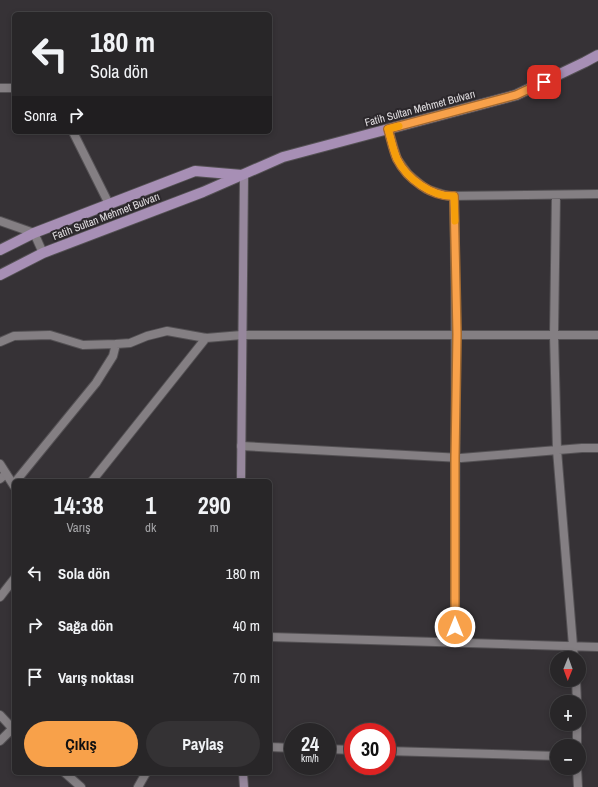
<!DOCTYPE html>
<html lang="tr">
<head>
<meta charset="utf-8">
<style>
	body { margin:0; font-family:"Archivo Narrow",sans-serif; background:#343234; color:#f1f3f6; height:100vh; display:flex; flex-direction:column; font-size:15px; white-space:nowrap }
	* { box-sizing:border-box; margin:0 }
	p { font-size:13px; color:#a5a5a8 }
	.icon { flex:none; width:22px; height:22px; fill:none; stroke:currentColor; stroke-width:2; stroke-linecap:round; stroke-linejoin:round }
	.map { position:relative; flex:1; overflow:hidden }
	.side { position:absolute; left:12px; top:479px; width:260px; height:296px; display:flex; flex-direction:column; background:#282628; border-radius:6px; box-shadow:0 2px 6px #0003,0 0 0 1px #444345 }
	.side>* { flex:none }
	.guide { position:absolute; left:12px; top:12px; width:260px; height:122px; border-radius:6px; box-shadow:0 2px 6px #0003,0 0 0 1px #444345; background:#282628; color:#f1f3f6; overflow:hidden }
	.needle { width:26px; rotate:181deg }
	.tools { position:absolute; left:550px; top:651px; display:grid; gap:8px }
	.tools a { display:grid; place-items:center; width:36px; height:36px; border-radius:50%; background:#282628; box-shadow:0 2px 6px #0003,0 0 0 1px #444345; font-size:20px }
	.speed { position:absolute; left:284px; top:723px; display:flex; gap:8px; font-size:20px; font-weight:700; text-align:center }
	.speed>* { display:grid; place-content:center; width:52px; height:52px; border-radius:50%; background:#282628; box-shadow:0 2px 6px #0003,0 0 0 1px #444345; line-height:1 }
	.speed small { font-size:10px; font-weight:400 }
	.speed .limit { border:6px solid #d22; background:#fff; color:#111 }
	.pin { position:absolute; display:grid; place-items:center; width:34px; height:34px; color:#fff; margin:-17px; border-radius:8px; box-shadow:0 2px 6px #0006 }
	.me { position:absolute; width:44px; margin:-22px; rotate:0deg; stroke-linejoin:round; filter:drop-shadow(0 0 3px #0008) }
	.turn { display:flex; align-items:center; gap:14px; height:84px; padding:0 12px; font-size:18px }
	.turn .icon { width:52px; height:52px; stroke-width:2.5 }
	.turn b { display:block; font-size:28px; line-height:34px }
	.then { display:flex; align-items:center; height:38px; padding:0 12px; background:#0003; gap:8px; font-size:15px }
	.eta { display:flex; justify-content:space-evenly; align-items:center; height:68px; text-align:center }
	.eta b { font-size:24px; font-weight:800; line-height:28px }
	.primary-button { display:flex; gap:8px; margin-top:auto; padding:8px 12px }
	.primary-button a { flex:1; height:46px; border-radius:24px; background:#f8a14a; color:#111; font-size:16px; font-weight:800; line-height:46px; text-align:center }
	.primary-button a+a { background:#343234; color:#f1f3f6 }
	ul { padding:0; list-style:none }
	li { display:flex; align-items:center; gap:12px; height:52px; padding:0 12px }
	li div { flex:1 }
	li b { display:block; font-size:15px }
	li em { font-style:normal }
	.map>svg:first-child { display:block }
</style>
</head>
<body>
<div class="map">
<svg width="598" height="787" viewBox="0 0 598 787">
	<rect width="100%" height="100%" fill="#363236"/>
	<g fill="none" stroke-linecap="round" stroke-linejoin="round">
		<defs>
			<path id="lane" d="M0 479 6 474"/>
			<path id="street" d="M0 88H14
				M388 129 397 159 408 174 426 189 448 196 598 194
				M73 132 109 204
				M556 195 554 335 557 450 574 658
				M454 196C457 345 455 494 455 643
				M0 221 34 233 43 253
				M0 342 14 336 50 335 83 345 116 344 130 343 147 336 167 331 206 338 242 335H598
				M241 446 461 458 582 448H598
				M0 464 14 486
				M16 481 96 383 113 356 116 344
				M92 481 206 338
				M0 597 14 579
				M270 637 598 647
				M576 680 577 702
				M0 715 14 730
				M577 724V746
				M0 741 14 727
				M270 747 293 748
				M327 749 353 750
				M387 751 557 756
				M577 768 578 787
				M65 773 81 787
				M138 787 146 773"/>
			<path id="secondary" d="M241 481 244 175
				M243 773 244 787"/>
			<path id="primary" d="M0 250 34 233 195 171 242 175
				M0 275 43 253 203 192 283 157 516 95 585 62 598 55"/>
		</defs>
		<use href="#lane" stroke="#545154" stroke-width="10"/>
		<use href="#street" stroke="#545154" stroke-width="10"/>
		<use href="#secondary" stroke="#545154" stroke-width="10"/>
		<use href="#primary" stroke="#545154" stroke-width="12"/>
		<use href="#lane" stroke="#847f83" stroke-width="8"/>
		<use href="#street" stroke="#847f83" stroke-width="8"/>
		<use href="#secondary" stroke="#96879c" stroke-width="8"/>
		<use href="#primary" stroke="#a78fb5" stroke-width="10"/>
	</g>
	<g fill="none" stroke-linecap="round" stroke-linejoin="round">
		<defs>
			<path id="route" d="M455 627V458L457 334 454 196C432 197 407 179 397 159 393 150 391 139 388 129L516 95 544 82"/>
		</defs>
		<use href="#route" stroke="#a16930" stroke-width="10"/>
		<use href="#route" stroke="#f8a14a" stroke-width="7"/>
		<path stroke="#f59e0b" stroke-width="7" d="M399 126 388 129C391 139 393 150 397 159 407 179 432 197 454 196L455 221"/>
	</g>
	<g text-anchor="middle" stroke-width="4" stroke-linejoin="round" paint-order="stroke">
		<g font-size="11" fill="#e0dde0" stroke="#2c282c">
			<text transform="translate(420 108) rotate(-15)" y="4">Fatih Sultan Mehmet Bulvarı</text>
			<text transform="translate(106 216) rotate(-21)" y="4">Fatih Sultan Mehmet Bulvarı</text>
		</g>
	</g>
</svg>
<div class="tools">
<a><svg class="needle" viewBox="-14 -14 28 28"><path d="M0-13l5 13h-10z" fill="#e53935"/><path d="M0 13l5-13h-10z" fill="#a5a5a8"/></svg></a>
<a>+</a>
<a>−</a>
</div>
<div class="speed"><div>24<small>km/h</small></div><div class="limit">30</div></div>
<div class="pin" style="left:544px;top:82px;background:#d93025"><svg class="icon" aria-label="arrive" viewBox="0 0 24 24"><path d="M6 21V4h12l-3 4 3 4H6"/></svg></div>
<svg class="me" style="left:455px;top:627px" viewBox="-20 -20 40 40"><circle r="17" fill="#f8a14a" stroke="#fff" stroke-width="3"/><path d="M0-11L8 9 0 5-8 9z" fill="#fff"/></svg>
<div class="guide">
<div class="turn"><svg class="icon" aria-label="left" viewBox="0 0 24 24"><path d="M17 20v-9H6M10 6l-5 5 5 5"/></svg><div><b>180 m</b>Sola dön</div></div>
<div class="then">Sonra<svg class="icon" aria-label="right" viewBox="0 0 24 24"><path d="M7 20v-9h11M14 6l5 5-5 5"/></svg></div>
</div>
<section class="side">
<div class="eta">
<div><b>14:38</b><p>Varış</p></div>
<div><b>1</b><p>dk</p></div>
<div><b>290</b><p>m</p></div>
</div>
<ul>
<li><svg class="icon" aria-label="left" viewBox="0 0 24 24"><path d="M17 20v-9H6M10 6l-5 5 5 5"/></svg><div><b>Sola dön</b></div><em>180 m</em></li>
<li><svg class="icon" aria-label="right" viewBox="0 0 24 24"><path d="M7 20v-9h11M14 6l5 5-5 5"/></svg><div><b>Sağa dön</b></div><em>40 m</em></li>
<li><svg class="icon" aria-label="arrive" viewBox="0 0 24 24"><path d="M6 21V4h12l-3 4 3 4H6"/></svg><div><b>Varış noktası</b></div><em>70 m</em></li>
</ul>
<div class="primary-button"><a>Çıkış</a><a>Paylaş</a></div>
</section>
</div>
</body>
</html>
